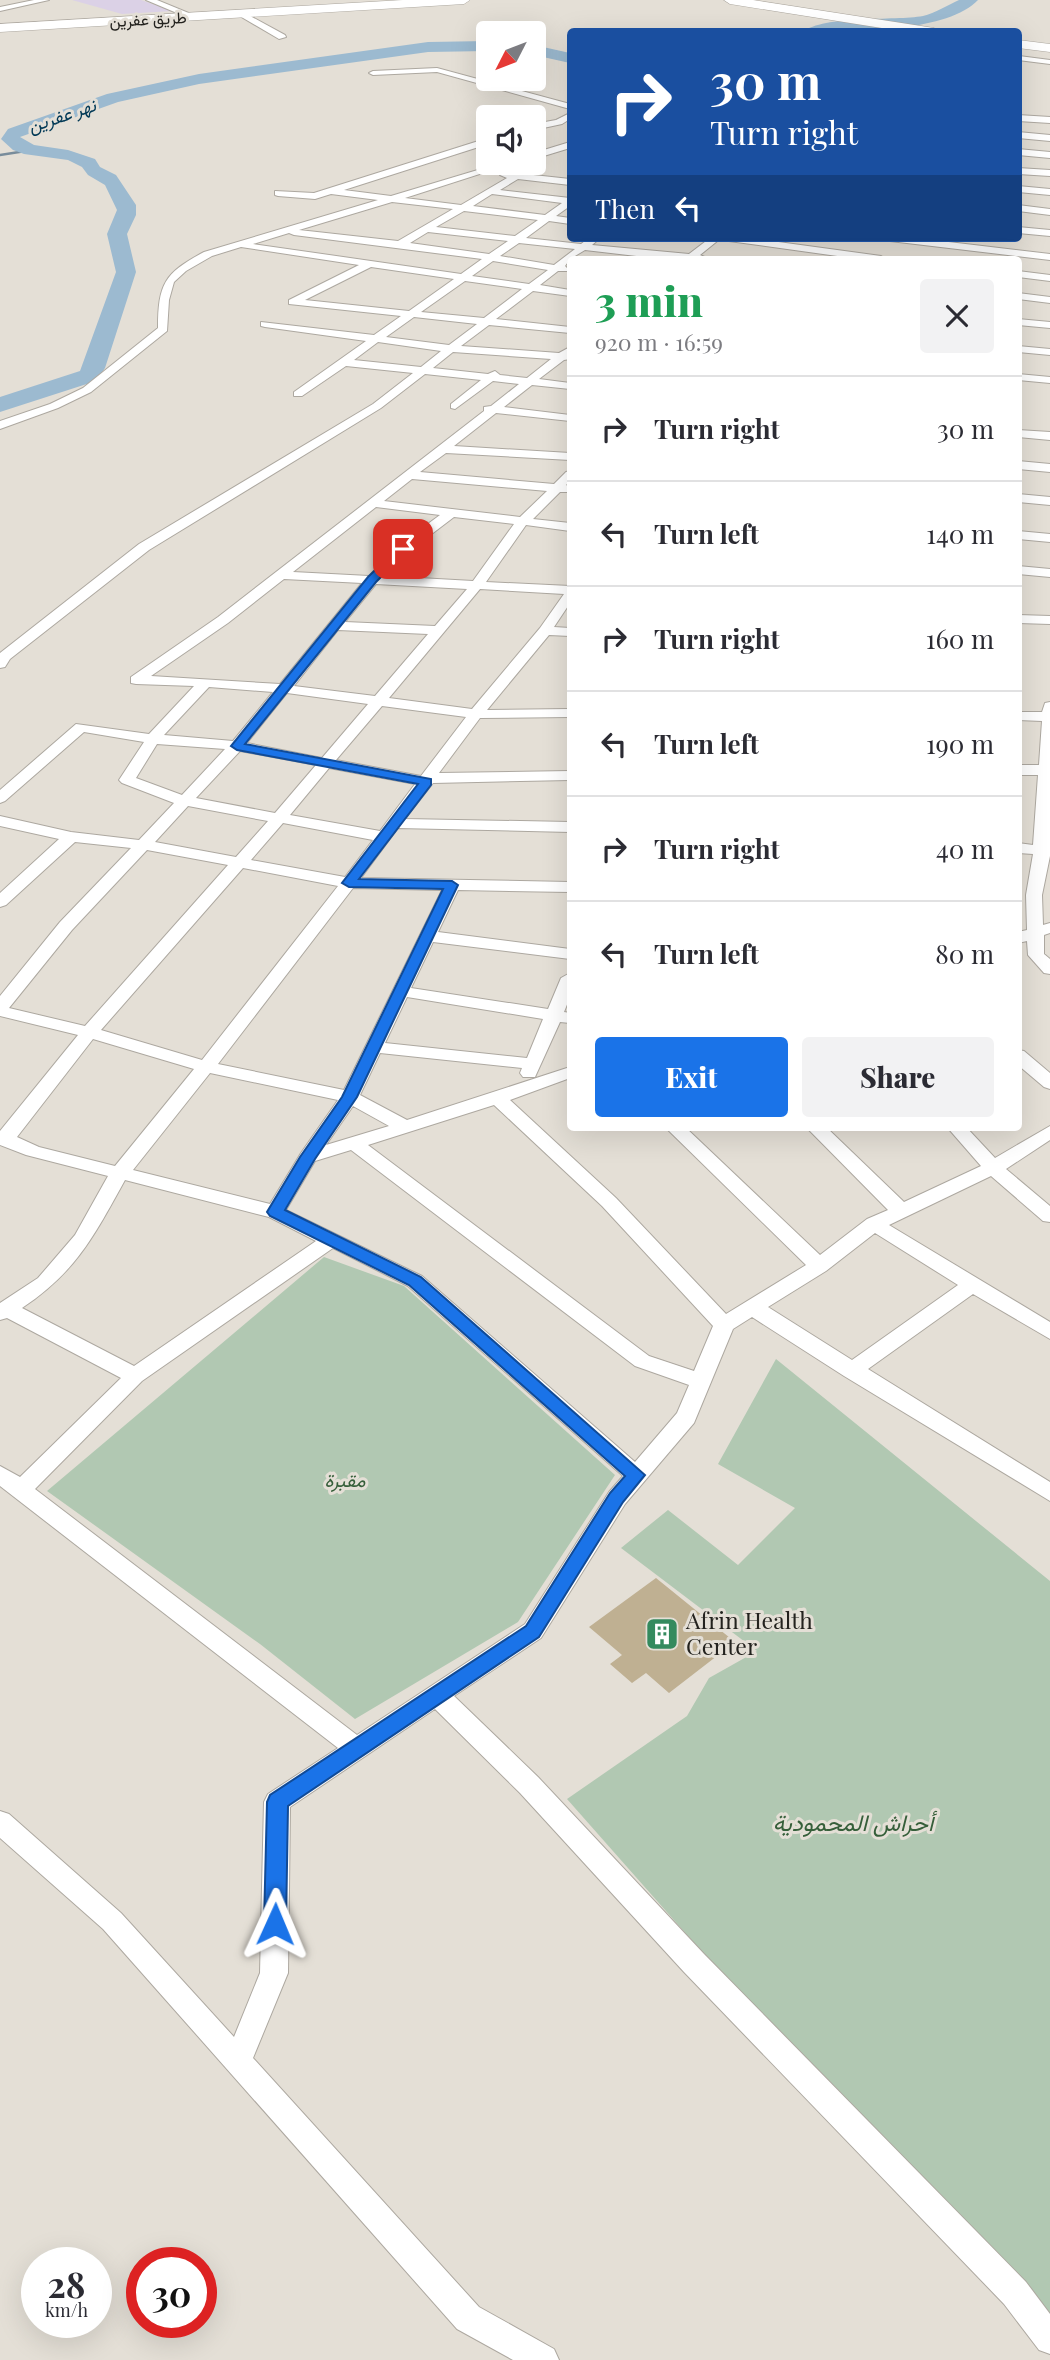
<!DOCTYPE html>
<html lang="en">
<head>
<meta charset="utf-8">
<style>
	body { margin:0; font-family:"Playfair Display",Vazirmatn,serif; background:#f2f2f3; color:#2b2b33; height:100vh; display:flex; flex-direction:column; font-size:26px; white-space:nowrap }
	* { box-sizing:border-box; margin:0 }
	p { font-size:23px; color:#7c7c81 }
	.icon { flex:none; width:38px; height:38px; fill:none; stroke:currentColor; stroke-width:2; stroke-linecap:round; stroke-linejoin:round }
	.map { position:relative; flex:1; overflow:hidden }
	.side { position:absolute; left:567px; top:256px; width:455px; height:875px; display:flex; flex-direction:column; background:#fff; border-radius:7px; box-shadow:0 7px 28px #0002 }
	.side>* { flex:none }
	.top-card { position:absolute; left:567px; top:28px; width:455px; height:214px; border-radius:7px; box-shadow:0 7px 28px #0002; background:#1a4fa0; color:#fff; overflow:hidden }
	.needle { width:46px; rotate:228deg }
	.controls { position:absolute; left:476px; top:21px; display:grid; gap:14px }
	.controls a { display:grid; place-items:center; width:70px; height:70px; border-radius:7px; background:#fff; box-shadow:0 7px 28px #0002; font-size:35px }
	.speed { position:absolute; left:21px; top:2247px; display:flex; gap:14px; font-size:35px; font-weight:700; text-align:center }
	.speed>* { display:grid; place-content:center; width:91px; height:91px; border-radius:50%; background:#fff; box-shadow:0 7px 28px #0002; line-height:1 }
	.speed small { font-size:18px; font-weight:400 }
	.speed .limit { border:10px solid #d22; background:#fff; color:#111 }
	.pin { position:absolute; display:grid; place-items:center; width:60px; height:60px; color:#fff; margin:-30px; border-radius:14px; box-shadow:0 4px 10px #0006 }
	.me { position:absolute; width:77px; margin:-38px; rotate:1deg; stroke-linejoin:round; filter:drop-shadow(0 0 5px #0008) }
	.turn { display:flex; align-items:center; gap:24px; height:147px; padding:0 28px; font-size:32px }
	.turn .icon { width:91px; height:91px; stroke-width:2.5 }
	.turn b { display:block; font-size:49px; line-height:60px }
	.then { display:flex; align-items:center; height:66px; padding:0 28px; background:#0003; gap:14px; font-size:26px }
	.round { display:grid; place-items:center; flex:none; width:74px; height:74px; border-radius:7px; background:#f2f2f3 }
	.summary { display:flex; align-items:center; justify-content:space-between; height:119px; padding:0 28px }
	h1 { font-size:42px; font-weight:800; line-height:52px; color:#1e9e55 }
	.primary-button { display:flex; gap:14px; margin-top:auto; padding:14px 28px }
	.primary-button a { flex:1; height:80px; border-radius:7px; background:#1a73e8; color:#fff; font-size:28px; font-weight:800; line-height:80px; text-align:center }
	.primary-button a+a { background:#f2f2f3; color:#2b2b33 }
	ul { padding:0; list-style:none }
	li { display:flex; align-items:center; gap:21px; height:105px; padding:0 28px; border-top:2px solid #e1e1e2 }
	li div { flex:1 }
	li b { display:block; font-size:26px }
	li em { font-style:normal }
	.map>svg:first-child { display:block }
</style>
</head>
<body>
<div class="map">
<svg width="1050" height="2360" viewBox="0 0 1050 2360">
	<rect width="100%" height="100%" fill="#e4dfd6"/>
	<path fill="#dbd1e6" d="M72 0H141L173 11 122 14Z"/>
	<path fill="#b1c8b2" d="M324 1257 404 1286 615 1475 518 1622 355 1719 260 1644 47 1491Z
		M776 1359 1050 1581V2324L1001 2256 733 1987 567 1799 687 1716 709 1678 757 1651 621 1548 668 1510 738 1565 795 1508 718 1464Z"/>
	<g fill="none" stroke-linecap="round" stroke-linejoin="round">
		<path stroke="#788c9b" stroke-width="2.5" d="M0 155 32 150"/>
		<path fill="#9cbad0" fill-rule="evenodd" d="M959 0H978C947 33 847 32 803 32 823 15 895 21 923 16 935 13 948 5 959 0Z
			M488 41V51L428 52 199 84 118 102 20 137 34 145 68 150 95 159 100 167 116 175 136 205V215L127 234 136 272 105 368 96 381 0 412V397L80 371 116 272 107 234 117 210 105 185 88 175 82 167 68 160 24 154 13 150 1 139 8 129 107 94 199 74 428 42Z
			M534 45 570 53V63L534 55Z"/>
	</g>
	<path fill="#bfb092" d="M656 1578 735 1642 669 1693 646 1673 632 1683 610 1664 622 1655 589 1627Z"/>
	<g fill="none" stroke-linecap="round" stroke-linejoin="round">
		<defs>
			<path id="street" d="M34 0H49L0 11V7Z
				M146 0H157L191 14 184 16Z
				M241 11 285 35 286 37 279 39 238 15Z
				M1019 56 1050 60V64L1018 60Z
				M437 68 570 104V109L437 72 373 75 369 73 373 71Z
				M570 113V119L562 124 534 130V124L556 120Z
				M1018 115 1050 117V123L1018 121Z
				M1018 132 1050 135V141L1018 138Z
				M488 138V144L344 190 391 196 501 163H514L405 198 461 205 507 178 500 175 505 172 570 179V185L518 179 500 190 570 198V206L556 216 570 218V224L549 221 526 238 581 244 589 238H600L592 245 689 254 710 238H721L700 255 709 259 645 257 585 250 570 259 565 266 568 269 567 271H558L540 285 570 290V296L533 291 496 319 570 327V333L489 325 461 346 559 353 570 347V359L564 360 539 379 570 383V389L532 385 504 407 570 415V421L496 413 454 446 570 453V460L446 453 420 472 554 484 566 472 570 471V481L566 485 570 487V492H560L533 519 570 523V531L526 525 486 582 570 586V603L554 627 570 628V636L549 635 487 710 570 709V717L480 718 439 773 570 771V780L433 783 405 819 570 822V832L398 828 361 878 570 882V892L458 890 438 932 570 949V959L433 942 411 988 548 1009 561 978 570 973V997L564 1012 570 1013V1023L560 1022 535 1077H523L520 1073 522 1068 380 1053 360 1095 407 1120 570 1067V1078L510 1100 616 1198 726 1314 806 1265 665 1127H685L820 1255 867 1219 888 1210 806 1127H826L904 1202 981 1166 947 1127H966L995 1158 1050 1126V1140L1006 1169 1050 1206V1222L1043 1221 991 1176 889 1225 1050 1322V1339L973 1294 868 1369 1050 1482V1501L844 1376 752 1317 733 1329 694 1423 625 1504 541 1638 454 1696 538 1777 704 1954 1026 2282 1050 2314V2354L1039 2350 1004 2304 684 1972 520 1793 435 1709 290 1807 288 1973 253 2058 479 2307 554 2349 559 2360H513L457 2329 103 1929 0 1838V1811L9 1814 121 1913 234 2037 260 1973 264 1802 268 1794 338 1748 0 1486V1466L20 1477 121 1378 7 1318 0 1320V1303L38 1278 75 1235 108 1176 26 1155 0 1145V1131L78 1035 0 1016V996L60 922 131 848 75 842 6 905 0 907V893L59 839 0 826V816L71 832 139 840 174 803 122 783 119 780 144 742 84 732 5 801 0 803V790L76 724 149 734 194 686 136 684 131 683V677L218 617 484 411V407L491 406 519 384 493 381 455 409 451 408V404L481 380 425 374 381 408 149 550 10 659 5 667 0 668V653L139 544 373 404 413 373 346 366 302 396H294V392L366 341 265 327 261 326V322L374 335 401 316 289 304V300L359 265 241 247 212 256 186 271 174 282 169 300 167 331 91 392 58 408 0 429V421L50 404 83 388 158 328C158 283 165 273 204 252L378 200 331 194 315 199 278 196 275 195V191L314 193ZM492 194 562 203 545 215 473 206ZM392 202 453 209 398 241 299 230ZM464 211 538 220 515 236 436 227ZM428 232 508 241 489 254 410 243ZM289 233 294 235 482 259 461 274 253 244ZM519 243 575 249 554 265 500 256ZM493 261 548 270 529 284 472 276ZM371 267 454 279 409 311 305 300ZM465 281 522 289 484 318 421 312ZM414 317 477 324 449 345 386 337ZM378 342 441 351 421 367 354 360ZM453 352 551 359 527 378 500 375 495 371 488 374 433 368ZM412 479 547 491 520 517 384 501ZM376 507 440 515 398 546 369 576 293 572ZM454 517 514 524 473 581 383 576 408 552ZM284 579 362 583 280 684 151 676 228 623ZM376 584 467 589 435 626 345 622ZM480 589 564 594 540 628 472 709 389 698ZM338 630 428 634 375 696 294 686ZM209 687 273 692 233 741 164 735ZM287 693 368 704 322 758 247 743ZM382 706 466 717 421 776 336 760ZM157 744 225 749 182 795 136 778ZM240 751 316 765 275 813 196 798ZM329 768 415 784 380 831 290 815ZM188 806 268 821 236 857 155 842ZM283 823 373 840 345 877 251 860ZM147 850 228 865 85 1026 9 1008 72 930ZM243 868 338 886 202 1060 101 1030ZM353 888 442 890 344 1090 218 1064ZM407 997 543 1019 527 1058 385 1043ZM93 1039 194 1069 115 1166 39 1147 17 1137ZM210 1073 338 1100 301 1153 270 1204 133 1170ZM494 1105 602 1206 713 1326 694 1371 649 1356 368 1145ZM353 1106 389 1126 326 1145ZM351 1150 635 1366 689 1385 677 1413 635 1462 422 1276 286 1210 315 1161ZM125 1180 269 1217 316 1241 134 1366 22 1308C76 1272 94 1236 125 1180ZM875 1233 958 1285 852 1360 768 1307 826 1271ZM333 1248 408 1286 623 1476 609 1492 525 1624 357 1735 35 1489 142 1381Z
				M570 142V148L534 159V153Z
				M1018 149 1050 152V158L1018 155Z
				M1018 168 1050 170V176L1018 174Z
				M1018 186 1050 189V195L1018 192Z
				M1018 205 1050 209V215L1018 211Z
				M1018 227 1050 230V236L1018 233Z
				M724 238H750L881 256 886 259H859L729 241Z
				M885 238H915L1050 254V260L890 241Z
				M1018 271 1050 275V281L1018 277Z
				M1018 293 1050 297V303L1018 299Z
				M1018 319 1050 322V328L1018 325Z
				M1018 346 1050 349V355L1018 352Z
				M1018 374 1050 377V383L1018 380Z
				M1018 430 1050 432V440L1018 437Z
				M1018 461 1050 464V472L1018 469Z
				M1018 494 1050 497V505L1018 502Z
				M1018 531 1050 534V542L1018 539Z
				M1018 566 1050 569V577L1018 574Z
				M1018 615 1050 616V624L1018 623Z
				M1050 702V856L1042 895 1043 925 1050 923V933L1044 935V954L1050 959V974L1044 973 1028 955 1027 941 1018 943V932L1027 930 1026 895 1033 854 1018 853V843L1033 845 1038 775H1018V765H1039L1042 721 1018 720V712H1042L1045 703Z
				M1018 1050 1024 1051 1050 1073V1089L1044 1087 1018 1065Z"/>
			<path id="primary" d="M403 0H470L464 4 0 32V24Z
				M724 0H753L934 28 940 32H907L730 4Z
				M1018 40 1050 44V52L1018 48Z"/>
		</defs>
		<use href="#street" stroke="#ada8a0" stroke-width="2"/>
		<use href="#primary" stroke="#ada8a0" stroke-width="1"/>
		<use href="#street" fill="#fff" fill-rule="evenodd"/>
		<use href="#primary" fill="#fff" fill-rule="evenodd"/>
	</g>
	<path fill="#1a73e8" stroke="#114b97" stroke-width="2" d="M399 547 409 549 376 582 245 744 431 779V785L359 879 452 881 458 885 357 1097 315 1159 285 1210 421 1277 645 1475 623 1502 539 1637 288 1806 286 1924 283 1931 275 1934 267 1931 264 1924 267 1802 270 1795 526 1626 610 1493 625 1476 409 1285 270 1216 267 1212 300 1157 342 1097 443 889 349 887 342 883 418 784 237 750 231 746 368 577Z"/>
	<defs>
		<symbol id="building-square" viewBox="-11 -11 22 22"><rect x="-9" y="-9" width="18" height="18" rx="4" fill="#348a5e" stroke="#e4dfd6"/><path d="M-4-6H4V6H1V3H-1V6H-4ZM-2.5-4.3h1.7v1.8h-1.7ZM.8-4.3h1.7v1.8H.8ZM-2.5-1h1.7V.8h-1.7ZM.8-1h1.7V.8H.8Z" fill="#fff"/></symbol>
	</defs>
	<g fill-rule="evenodd">
		<use href="#building-square" x="643" y="1615" width="38" height="38"/>
	</g>
	<g text-anchor="middle" stroke-width="6" stroke-linejoin="round" paint-order="stroke">
		<g font-size="16" fill="#23221e" stroke="#e4dfd6">
			<text transform="translate(148 19) rotate(-3)" y="6">طريق عفرين</text>
		</g>
		<g font-size="18" font-style="italic" fill="#003855" stroke="#e4dfd6">
			<text transform="translate(62 116) rotate(-19)" y="6">نهر عفرين</text>
		</g>
		<g font-size="19" font-style="italic" fill="#365f3a" stroke="#e4dfd6">
			<text x="345" y="1487">مقبرة</text>
		</g>
		<g font-size="23" fill="#23221e" stroke="#e4dfd6" text-anchor="start">
			<text x="686" y="1629">Afrin Health<tspan x="686" dy="26">Center</tspan></text>
		</g>
		<g font-size="23" font-style="italic" fill="#365f3a" stroke="#e4dfd6">
			<text x="853" y="1831">أحراش المحمودية</text>
		</g>
	</g>
</svg>
<div class="controls">
<a><svg class="needle" viewBox="-14 -14 28 28"><path d="M0-13l5 13h-10z" fill="#e53935"/><path d="M0 13l5-13h-10z" fill="#7c7c81"/></svg></a>
<a><svg class="icon" aria-label="sound" viewBox="0 0 24 24"><path d="M4 9h4l5-4v14l-5-4H4zM17 9q2 3 0 6"/></svg></a>
</div>
<div class="speed"><div>28<small>km/h</small></div><div class="limit">30</div></div>
<div class="pin" style="left:403px;top:549px;background:#d93025"><svg class="icon" aria-label="arrive" viewBox="0 0 24 24"><path d="M6 21V4h12l-3 4 3 4H6"/></svg></div>
<svg class="me" style="left:275px;top:1924px" viewBox="-20 -20 40 40"><path d="M0-17L14 15 0 8-14 15z" fill="#1a73e8" stroke="#fff" stroke-width="4"/></svg>
<div class="top-card">
<div class="turn"><svg class="icon" aria-label="right" viewBox="0 0 24 24"><path d="M7 20v-9h11M14 6l5 5-5 5"/></svg><div><b>30 m</b>Turn right</div></div>
<div class="then">Then<svg class="icon" aria-label="left" viewBox="0 0 24 24"><path d="M17 20v-9H6M10 6l-5 5 5 5"/></svg></div>
</div>
<section class="side">
<div class="summary"><div><h1>3 min</h1><p>920 m · 16:59</p></div><a class="round"><svg class="icon" aria-label="close" viewBox="0 0 24 24"><path d="M6 6l12 12M18 6L6 18"/></svg></a></div>
<ul>
<li><svg class="icon" aria-label="right" viewBox="0 0 24 24"><path d="M7 20v-9h11M14 6l5 5-5 5"/></svg><div><b>Turn right</b></div><em>30 m</em></li>
<li><svg class="icon" aria-label="left" viewBox="0 0 24 24"><path d="M17 20v-9H6M10 6l-5 5 5 5"/></svg><div><b>Turn left</b></div><em>140 m</em></li>
<li><svg class="icon" aria-label="right" viewBox="0 0 24 24"><path d="M7 20v-9h11M14 6l5 5-5 5"/></svg><div><b>Turn right</b></div><em>160 m</em></li>
<li><svg class="icon" aria-label="left" viewBox="0 0 24 24"><path d="M17 20v-9H6M10 6l-5 5 5 5"/></svg><div><b>Turn left</b></div><em>190 m</em></li>
<li><svg class="icon" aria-label="right" viewBox="0 0 24 24"><path d="M7 20v-9h11M14 6l5 5-5 5"/></svg><div><b>Turn right</b></div><em>40 m</em></li>
<li><svg class="icon" aria-label="left" viewBox="0 0 24 24"><path d="M17 20v-9H6M10 6l-5 5 5 5"/></svg><div><b>Turn left</b></div><em>80 m</em></li>
</ul>
<div class="primary-button"><a>Exit</a><a>Share</a></div>
</section>
</div>
</body>
</html>
